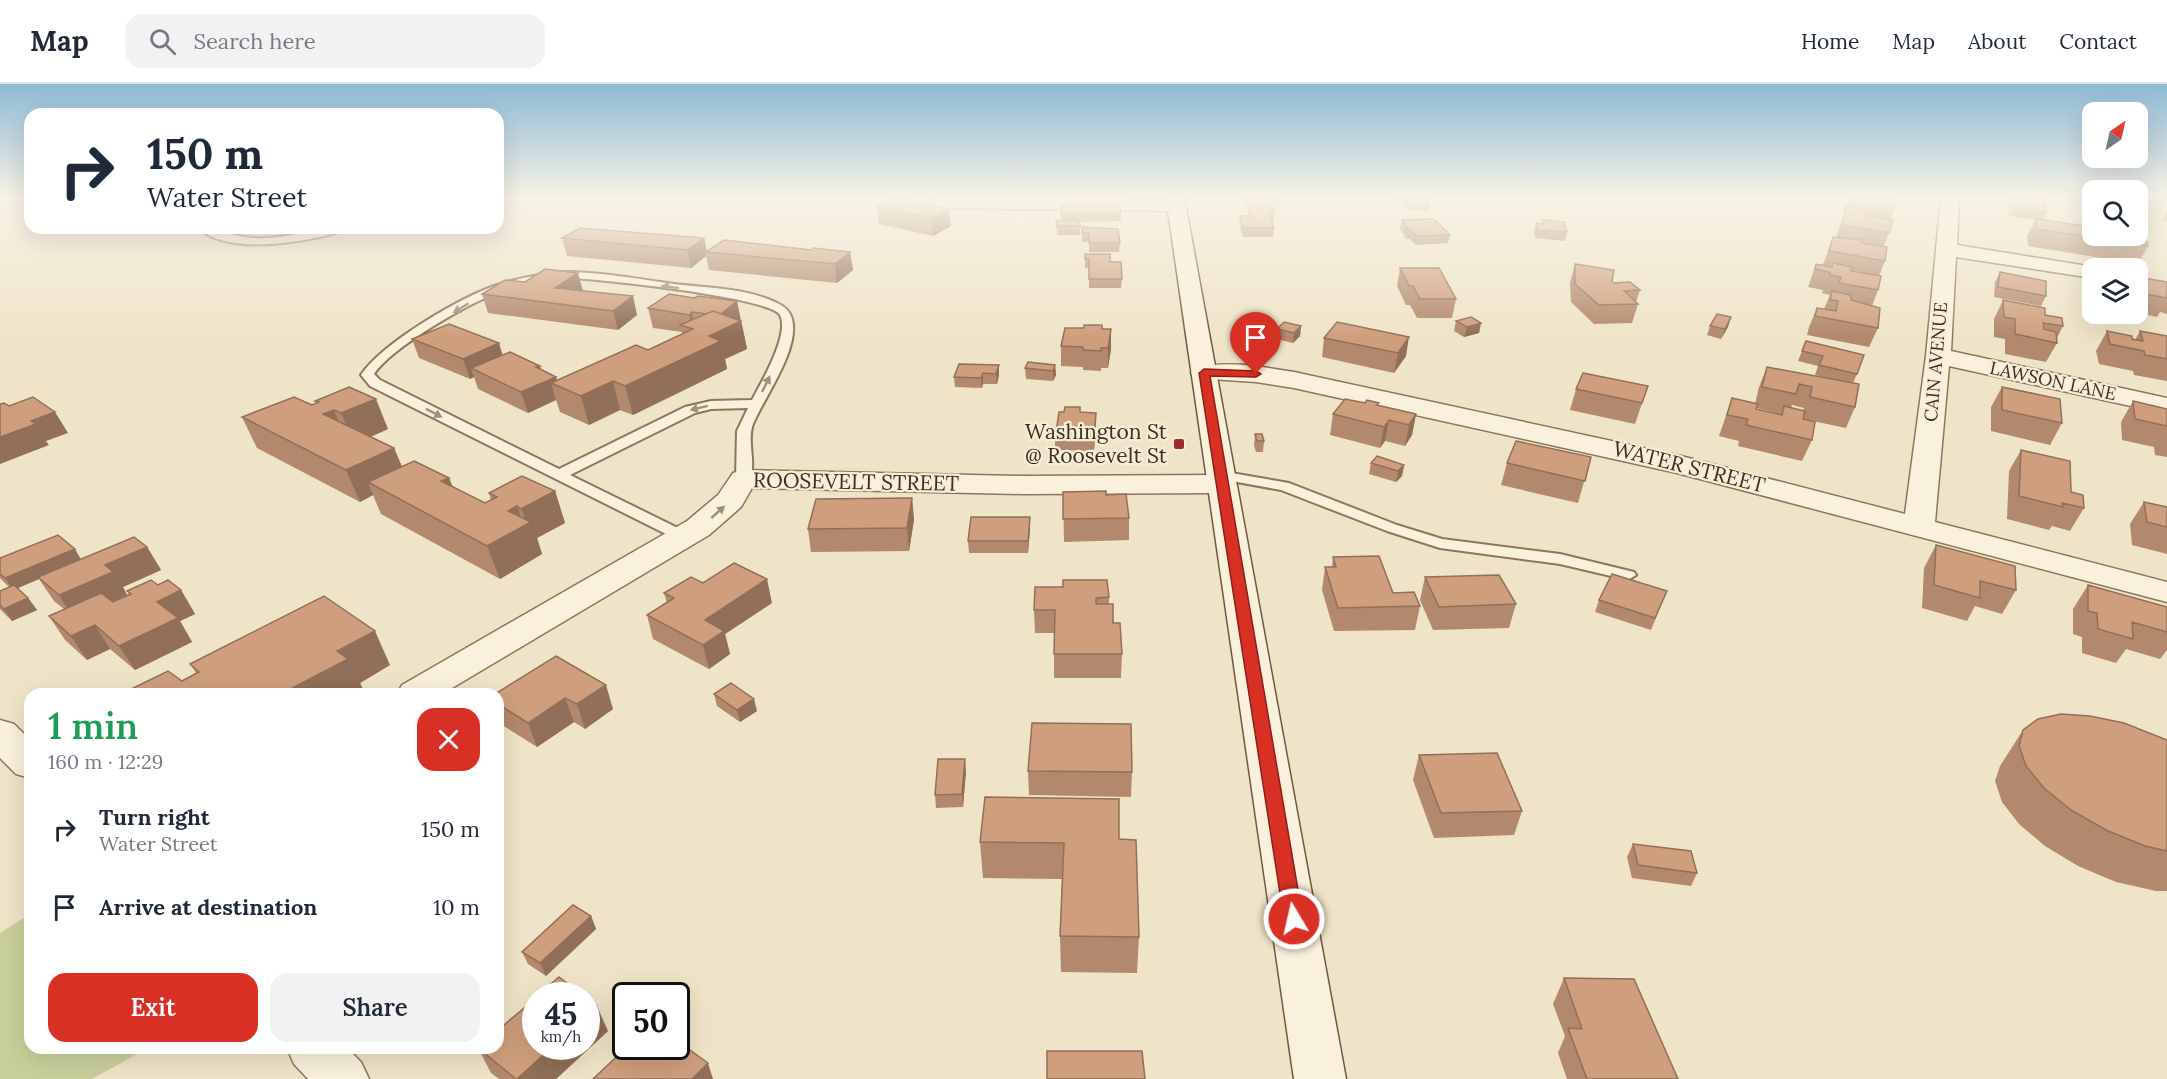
<!DOCTYPE html>
<html lang="en">
<head>
<meta charset="utf-8">
<style>
	body { margin:0; font-family:Lora,serif; background:#f2f2f3; color:#1f2937; height:100vh; display:flex; flex-direction:column; font-size:22px; white-space:nowrap }
	* { box-sizing:border-box; margin:0 }
	p { font-size:20px; color:#747a83 }
	.icon { flex:none; width:33px; height:33px; fill:none; stroke:currentColor; stroke-width:2; stroke-linecap:round; stroke-linejoin:round }
	.map { position:relative; flex:1; overflow:hidden }
	.panel { position:absolute; left:24px; top:604px; width:480px; height:366px; display:flex; flex-direction:column; background:#fff; border-radius:18px; box-shadow:0 6px 24px #0002 }
	.panel>* { flex:none }
	.guide { position:absolute; left:24px; top:24px; width:480px; height:126px; border-radius:18px; box-shadow:0 6px 24px #0002; background:#fff; color:#1f2937; overflow:hidden }
	.needle { width:39px; rotate:34deg }
	.tools { position:absolute; left:2082px; top:18px; display:grid; gap:12px }
	.tools a { display:grid; place-items:center; width:66px; height:66px; border-radius:12px; background:#fff; box-shadow:0 6px 24px #0002; font-size:30px }
	.speed { position:absolute; left:522px; top:898px; display:flex; gap:12px; font-size:30px; font-weight:700; text-align:center }
	.speed>* { display:grid; place-content:center; width:78px; height:78px; border-radius:50%; background:#fff; box-shadow:0 6px 24px #0002; line-height:1 }
	.speed small { font-size:15px; font-weight:400 }
	.speed .limit { border:3px solid #111; border-radius:9px; background:#fff; color:#111 }
	.pin { position:absolute; display:grid; place-items:center; width:51px; height:51px; color:#fff; margin:-62px -26px; border-radius:50% 50% 50% 0; rotate:-45deg; box-shadow:0 0 6px #0007 }
	.pin .icon { rotate:45deg }
	.me { position:absolute; width:66px; margin:-33px; rotate:351deg; stroke-linejoin:round; filter:drop-shadow(0 0 4px #0008) }
	.turn { display:flex; align-items:center; gap:21px; height:126px; padding:0 24px; font-size:27px }
	.turn .icon { width:78px; height:78px; stroke-width:2.5 }
	.turn b { display:block; font-size:42px; line-height:51px }
	.round { display:grid; place-items:center; flex:none; width:63px; height:63px; border-radius:18px; background:#f2f2f3 }
	.headline { display:flex; align-items:center; justify-content:space-between; height:102px; padding:0 24px }
	h1 { font-size:36px; font-weight:600; line-height:45px; color:#1e9e55 }
	.primary-button { display:flex; gap:12px; margin-top:auto; padding:12px 24px }
	.primary-button a { flex:1; height:69px; border-radius:18px; background:#d93025; color:#fff; font-size:24px; font-weight:600; line-height:69px; text-align:center }
	.primary-button a+a { background:#f2f2f3; color:#1f2937 }
	ul { padding:0; list-style:none }
	li { display:flex; align-items:center; gap:18px; height:78px; padding:0 24px }
	li div { flex:1 }
	li b { display:block; font-size:22px }
	li em { font-style:normal }
	header { display:flex; align-items:center; gap:36px; box-sizing:border-box; height:84px; padding:0 30px; background:#fff; border-bottom:2px solid #e0e1e3 }
	header strong { font-size:28px }
	nav { display:flex; gap:33px; margin-inline-start:auto; font-size:21px }
	.search { width:420px; height:54px; background:#f2f2f3; display:flex; align-items:center; gap:15px; box-sizing:border-box; padding:0 21px; border-radius:18px; color:#747a83; font-size:22px }
	.map>svg:first-child { display:block }
</style>
</head>
<body>
<header>
<strong>Map</strong>
<div class="search"><svg class="icon" aria-label="search" viewBox="0 0 24 24"><circle cx="10" cy="10" r="6"/><path d="M15 15l6 6"/></svg>Search here</div>
<nav><a>Home</a><a>Map</a><a>About</a><a>Contact</a></nav>
</header>
<div class="map">
<svg width="2167" height="995" viewBox="0 0 2167 995">
	<rect width="100%" height="100%" fill="#f0e4c8"/>
	<path fill="#c9cf9b" d="M30 830V964L146 965 92 995H0V849Z"/>
	<g fill="none" stroke-linecap="round" stroke-linejoin="round">
		<defs>
			<path id="service" d="M198 144C217 144 234 153 253 154 285 156 315 144 346 144 339 149 328 151 320 153 286 160 226 169 198 144Z
				M566 188C602 188 638 195 674 200 708 204 747 204 777 219 784 222 790 227 792 235 800 265 765 312 753 340 746 358 758 381 748 398H738L736 395 737 347 748 324 711 325 695 329 570 391 690 450 692 453 690 456H678L370 302 361 291C383 259 456 216 494 202 517 194 541 190 566 188ZM566 194C593 194 770 213 780 231 790 250 761 299 752 316L711 317 685 323 559 385 380 296 374 290C392 263 470 218 502 207 522 199 544 196 566 194Z
				M1220 387 1289 399 1397 441 1442 455 1560 470 1634 488 1636 491 1628 496 1560 480 1440 464 1387 447 1281 406 1215 394 1213 391Z"/>
			<path id="minor" d="M1029 113 1176 115 1183 117 1186 121 1183 125 1176 127 939 124 932 122 930 118 934 113Z
				M1941 113H1959L1957 161 2100 184H2092V194L1956 173 1951 267 2167 314V330L1949 282 1935 438 2167 498V518L1677 389 1294 304 1256 298 1195 294 1191 289 1195 284C1226 276 1263 283 1294 288L1681 372 1905 430 1926 272Z
				M743 386 1023 392 1221 391 1231 394 1236 400 1231 406 1221 409 1023 410 752 404 741 423 709 451 442 610H397L402 601 687 437 718 411 733 389Z
				M0 636 14 640 30 656V694L16 690 0 674Z
				M287 964H347L361 978 369 995H308L294 980Z"/>
			<path id="secondary" d="M1166 113H1184L1346 995H1294Z"/>
		</defs>
		<use href="#service" stroke="#8d765c" stroke-width="4"/>
		<use href="#minor" stroke="#8d765c" stroke-width="3"/>
		<use href="#secondary" stroke="#6f573f" stroke-width="3"/>
		<use href="#service" fill="#faf1dc" fill-rule="evenodd"/>
		<use href="#minor" fill="#faf1dc" fill-rule="evenodd"/>
		<use href="#secondary" fill="#faf1dc" fill-rule="evenodd"/>
	</g>
	<path fill="#b2896c" fill-rule="evenodd" d="M1242 113H1281L1280 123H1246Z
		M1397 113H1432L1429 127 1404 125V118L1396 117Z
		M1848 113H1896L1895 124 1890 136 1889 149 1884 162 1885 177 1879 192 1878 206 1872 222 1878 244 1869 263 1807 251 1809 243 1817 224 1824 225 1830 211 1822 209 1823 206 1808 203 1816 180 1823 181 1833 153H1836L1845 128H1843Z
		M2008 113H2044L2046 129 2043 136 2148 162 2138 180 2028 162 2027 152 2035 136 2009 132 2007 115Z
		M895 114 951 142 933 152 879 140 877 123Z
		M1061 120 1121 129V137L1079 138 1080 151H1057L1056 137H1061Z
		M1248 124 1275 128 1274 137H1271L1274 144 1273 153H1243L1239 140 1240 132H1248Z
		M2167 128V137L2163 136Z
		M1402 136 1450 151 1448 159 1416 161 1410 155H1406L1400 145Z
		M1543 136 1567 148 1565 157 1535 154 1534 148 1536 139H1542Z
		M1082 143 1120 159 1119 168H1089V158H1082Z
		M562 154H704L707 167 811 166 850 168 853 186 837 199 709 186 706 172 691 184 567 172Z
		M1085 170 1110 178 1122 195 1121 204H1089V184H1085Z
		M1575 180 1612 197 1614 199 1640 206 1636 218 1638 220 1632 239 1594 240 1571 218 1570 198Z
		M1400 184 1456 215 1452 234H1417L1410 221H1406L1397 202Z
		M2000 188 2046 212 2041 222 1994 213 1995 198Z
		M2138 193 2167 198V230L2160 228 2157 233 2138 229Z
		M583 207 637 231 618 246 488 229 482 210Z
		M669 210 741 236 747 265 725 275 727 285 633 331 620 326 589 341 560 328 556 316 528 329 478 305 474 293 470 295 419 274 412 255 503 272 541 286 557 296 648 266 682 250V248L653 244 648 224Z
		M2003 216 2063 242 2057 254V259L2046 278 2005 270V255L1994 253V235Z
		M2117 230H2131L2130 232Z
		M1731 233 1728 243 1721 255 1707 251 1710 242Z
		M1456 237 1481 239 1479 249 1464 253 1454 247Z
		M1337 238 1406 272 1394 289 1322 273 1324 254Z
		M1102 241V245L1111 265 1108 284H1101V287L1083 286V283L1061 282V262L1084 244Z
		M1301 242 1300 252 1293 259 1276 255 1277 245Z
		M2107 247 2135 256 2140 247 2167 252V297L2134 291 2133 287 2099 280 2096 267Z
		M1806 257 1857 290 1853 299 1855 323 1846 344 1803 335 1812 356 1802 377 1738 362 1739 357 1719 352 1732 314 1755 320 1759 303 1767 283 1833 295 1815 291 1818 282 1798 277ZM1792 321 1804 324 1803 327 1791 324ZM1757 324 1781 330 1756 325Z
		M959 280 999 291 997 300H983L982 304 955 303 954 293Z
		M1055 281 1056 291 1053 297 1026 295 1025 284Z
		M1648 302 1635 340 1570 326 1576 305Z
		M2002 303 2062 339 2050 361 1991 347V323Z
		M315 317 388 345 370 353 394 364 402 383 449 394 453 403 485 419 491 416 489 409 555 407 565 439 537 454 542 470 500 495 381 430 373 411 360 418 257 364 242 333 312 321 316 319Z
		M2133 317 2167 325V373L2155 371 2154 363 2122 356 2121 338Z
		M1365 319 1378 321 1416 330 1412 351 1405 362 1385 357 1380 364 1330 351 1333 330Z
		M1080 328 1096 329 1094 367 1055 366V355Z
		M1255 350 1264 357 1263 368H1256L1254 361Z
		M2021 366 2071 408 2084 424 2070 447 2052 442 2049 446 2007 435 2009 387Z
		M1591 373 1578 419 1501 401 1507 379Z
		M1371 379 1404 381 1402 392 1396 398 1369 390Z
		M1063 408 1106 411 1129 434V456L1064 458Z
		M912 414 914 436 909 467 811 468 808 445Z
		M2144 418 2167 423V470L2132 461 2130 440Z
		M1030 433V445L1028 469H969L968 457Z
		M1936 461 2016 506 2002 530 1975 522 1967 537 1922 524 1924 484Z
		M147 463 161 486 123 503 127 511 129 510 127 507 158 501 181 506 195 530 180 537 192 558 135 586 110 565 87 576 65 556 49 532 64 525 54 517 39 495 18 504 28 514 37 526 12 537 0 525V507L9 503 0 494V474L81 475Z
		M1333 473 1393 509 1420 522 1415 546 1334 547 1322 506 1325 483H1332Z
		M1425 493 1516 520 1509 544 1433 546 1420 516Z
		M703 499 772 519 725 550 730 570 709 585 653 555 647 531 667 519 664 509Z
		M2088 501 2167 523V566L2160 575 2126 565 2116 579 2082 569V553L2073 550V525Z
		M1035 503 1109 513V520L1122 570 1121 594H1054V549H1035L1034 526Z
		M1599 516 1662 519 1651 546 1595 528Z
		M556 572 613 625 585 645 574 638 537 663 499 639 498 636V610Z
		M190 580 390 581 360 599 365 610H121L182 597 196 589Z
		M714 610 757 627 740 638 717 622Z
		M2023 646 2167 656V807H2156L2116 798 2078 782 2045 762 2019 740 2002 718 1995 697 2000 682Z
		M1419 671 1522 727 1514 751 1434 754 1413 696Z
		M966 687 963 723 936 724 935 711Z
		M1028 687 1132 688 1131 713 1029 711Z
		M1119 755 1139 853 1137 889 1061 888 1060 852 1062 795 983 794 980 758Z
		M1633 760 1697 789 1691 802 1632 794 1627 773Z
		M591 832 596 845 546 892 528 880 522 868Z
		M1564 894 1678 995H1567L1558 969 1565 952 1553 920Z
		M608 947 556 995H499L491 989 478 964Z"/>
	<path fill="#916f58" d="M949 125 951 142 933 152 932 135Z
		M704 154 707 168H706V172L691 184 687 166Z
		M850 168 853 186 837 199 835 180Z
		M578 189 583 207 555 204Z
		M633 212 637 231 618 246 613 227Z
		M737 217 747 265 725 275 727 285 633 331 625 302Z
		M692 228 696 247 692 245 689 231Z
		M1731 233 1728 243 1721 255 1725 245Z
		M1481 239 1479 249 1464 253 1467 243Z
		M1301 242 1300 252 1293 259 1294 249Z
		M1111 245V265L1108 284V264Z
		M1409 253 1406 272 1394 289 1398 269Z
		M499 259 505 279 471 284 474 293 470 295 463 275Z
		M999 281V291L997 300 996 290Z
		M1055 281 1056 291 1053 297V287Z
		M540 282 545 298 556 293 559 303 551 299 556 316 528 329 521 308 536 283Z
		M983 289V300L982 304 981 294Z
		M613 297 620 326 589 341 581 312Z
		M376 315 388 345 354 360 341 329Z
		M334 326 346 356 323 330Z
		M55 328 68 349 46 357 49 361 0 380V353L31 337Z
		M1096 329V339L1094 367V356Z
		M1416 330 1412 351 1405 362 1409 341Z
		M1389 336 1385 357 1380 364 1384 343Z
		M394 364 407 395 368 398 373 411 360 418 346 386Z
		M1404 381 1402 392 1396 398 1398 387Z
		M449 394 461 425 441 397Z
		M555 407 565 439 537 454 542 470 500 495 487 462 508 427 517 422 524 442 527 440 521 425Z
		M912 414 914 436 909 467 907 444Z
		M1030 433V445L1028 469V457Z
		M147 463 161 486 123 503 127 511 74 535 59 511 105 481Z
		M75 465 82 477 38 493 39 495 13 506 5 494Z
		M767 495 772 519 725 550 730 570 709 585 703 561 705 536Z
		M181 506 195 530 180 537 192 558 135 586 119 562 157 518Z
		M28 514 37 526 12 537 4 525Z
		M95 541 110 565 87 576 71 552Z
		M375 547 390 581 360 599 365 610H281L337 567Z
		M606 601 613 625 585 645 577 620Z
		M565 614 574 638 537 663 528 639Z
		M754 615 757 627 740 638 737 626Z
		M965 675 966 687 963 723 962 710Z
		M591 832 596 845 546 892 540 879Z
		M498 852 502 860 498 863Z
		M597 922 608 947 556 995H517L552 963H586V932Z
		M708 979 713 995H692Z"/>
	<path fill="#cf9f7d" stroke="#916f58" stroke-width="1.5" d="M1864 113H1896L1895 124 1863 119 1864 114Z
		M2012 113H2044L2046 129 2013 124Z
		M895 114 949 125 932 135 877 123Z
		M1061 120H1120L1121 129H1061Z
		M1847 123 1869 126 1868 132 1893 136 1889 149 1841 141Z
		M1248 124H1273L1275 128H1268L1274 144H1244L1240 132H1251Z
		M1434 135 1450 151 1417 152 1411 146H1408L1402 136Z
		M2036 135 2092 143V152H2138V150L2145 151 2148 162 2036 145Z
		M1079 136 1080 142H1057L1056 137Z
		M1543 136 1564 138 1567 148 1538 146 1536 139 1544 140Z
		M1082 143 1118 145 1120 159H1089V149H1082Z
		M580 144 704 154 687 166 562 154Z
		M1833 153 1862 156V159L1887 163 1885 177 1829 167Z
		M724 156 811 166 813 164 850 168 835 180 706 168Z
		M1085 170H1110V178H1121L1122 195H1089V175H1085Z
		M1833 179 1852 183 1851 187 1881 192 1878 206 1839 199 1841 193 1830 191V188L1815 185 1816 180 1832 183Z
		M1575 180 1614 186 1612 197 1614 199 1630 198 1640 206 1624 207 1638 220 1599 221 1575 200Z
		M1400 184H1439L1456 215H1420L1413 202H1409Z
		M545 185 578 189 555 204 633 212 613 227 482 210 505 196 525 198Z
		M2000 188 2046 197V212L1998 203Z
		M2138 193 2167 198V214L2140 209 2141 213 2138 212Z
		M1832 207 1851 211V216L1880 224 1878 244 1815 232 1817 224 1836 227 1838 217 1830 216Z
		M669 210 694 214 698 212 737 217 721 230 713 227 706 230 692 228 689 231 648 224Z
		M2003 216 2045 224V231L2062 234 2063 242 2043 239 2044 245 2056 248 2057 259 2015 250V235L2004 233Z
		M713 227 741 237 709 252 721 257 625 302 613 297 581 312 551 299 636 261 648 266 693 245 680 241Z
		M1717 230 1731 233 1725 245 1710 242Z
		M1471 233 1481 239 1467 243 1456 237Z
		M1284 238 1301 242 1294 249 1277 245Z
		M1337 238 1409 253 1398 269 1324 254Z
		M449 240 499 259 463 275 412 255Z
		M1084 241H1102V245H1111L1108 264H1101V267L1083 266V263L1061 262 1065 244H1084Z
		M2107 247 2132 252V255L2143 257 2140 247 2167 252V275L2145 271 2144 267 2110 260Z
		M1806 257 1864 271 1857 290 1819 281 1823 272 1802 267Z
		M510 268 540 282 536 283 556 293 521 308 471 284Z
		M1028 278 1055 281 1053 287 1025 284Z
		M959 280 999 281 996 290 983 289 981 294 954 293Z
		M1767 283 1859 300 1855 323 1810 313 1812 303 1799 300 1796 310 1762 303Z
		M1583 289 1648 302 1642 319 1576 305Z
		M349 303 376 315 341 329 334 326 323 330 394 364 346 386 242 333 294 313 312 321 319 318 315 317Z
		M2002 303 2060 315 2062 339 2002 326Z
		M33 313 55 328 31 337 36 340 0 353V320L4 319 9 322Z
		M1732 314 1758 320 1756 325 1782 331 1784 322 1805 327 1803 335 1815 338 1812 356 1746 341 1748 335 1727 331Z
		M1345 315 1365 319 1367 316 1379 319 1377 321 1416 330 1409 341 1389 336 1384 343 1333 330Z
		M2133 317 2167 325V342L2135 335Z
		M1065 323H1080V328L1096 329 1094 356 1055 355 1059 328H1064Z
		M1255 350H1262L1264 357H1257Z
		M1516 357 1591 373 1585 397 1507 379Z
		M2021 366 2070 377 2071 408 2083 411 2084 424 2062 419 2063 423 2019 412Z
		M1377 372 1404 381 1398 387 1371 379Z
		M414 377 449 394 441 397 485 419 497 413 489 409 522 392 555 407 521 425 517 422 508 427 531 438 487 462 368 398Z
		M1106 407V411L1126 410 1129 434 1063 435V408Z
		M912 414 907 444 808 445 816 415Z
		M2144 418 2167 423V443L2147 438Z
		M971 433H1030L1028 457H968Z
		M58 451 75 465 5 494 0 490V474Z
		M134 453 147 463 105 481 113 488 59 511 38 493Z
		M1936 461 2015 482 2016 506 1980 497V514L1934 501Z
		M1379 472 1393 509 1414 508 1420 522 1338 524 1325 483H1336L1333 473Z
		M734 479 767 495 705 536 724 547 703 561 647 531 674 514 664 509 691 493 703 499Z
		M1612 490 1667 507 1655 534 1599 516Z
		M1499 491 1516 520 1439 523 1425 493Z
		M151 496 158 501 168 496 181 506 157 518 178 534 119 562 95 541 71 552 49 532 101 509 113 518 131 510 127 507Z
		M1063 496H1107L1109 513 1096 514V520H1113V539H1120L1122 570H1054L1055 526H1034L1035 503H1063Z
		M14 501 28 514 4 525 0 521V507Z
		M2088 501 2167 523V548L2132 538 2133 555 2098 545 2097 529 2088 527Z
		M324 512 375 547 337 567 348 575 281 610H121L168 587 182 597 199 588 190 580Z
		M556 572 606 601 577 620 565 614 528 639 498 620V610H495Z
		M731 599 754 615 737 626 714 610Z
		M2061 630 2090 632 2124 639 2167 656V767L2145 762 2106 746 2071 726 2044 704 2026 682 2019 662 2023 646 2038 635Z
		M1032 639 1131 640 1132 688 1028 687Z
		M1497 669 1522 727 1441 729 1419 671Z
		M938 675H965L962 710 935 711Z
		M985 713 1119 715V755L1136 756 1139 853 1060 852 1064 759 980 758Z
		M1633 760 1691 767 1697 789 1638 781Z
		M573 821 591 832 540 879 522 868Z
		M559 893 584 912H537Z
		M1564 894 1634 895 1678 995H1587L1568 944 1582 945Z
		M536 914V963H552L517 995H516L478 964H498V946Z
		M586 914 597 922 586 932Z
		M676 956 708 979 692 995H593L627 963H676Z
		M1047 967H1142L1145 995H1047Z"/>
	<defs><path id="oneway-solid" d="M-6-.8H1V-3.2L6.5 0L1 3.2V.8H-6Z" transform="scale(1.5)"/></defs>
	<g fill="#9c907e">
		<use href="#oneway-solid" transform="translate(670 203) rotate(-172)"/>
		<use href="#oneway-solid" transform="translate(461 224) rotate(149)"/>
		<use href="#oneway-solid" transform="translate(766 300) rotate(-64)"/>
		<use href="#oneway-solid" transform="translate(699 324) rotate(166)"/>
		<use href="#oneway-solid" transform="translate(434 329) rotate(27)"/>
		<use href="#oneway-solid" transform="translate(718 428) rotate(-42)"/>
	</g>
	<linearGradient id="sky" x2="0" y2="1"><stop stop-color="#8fbad6"/><stop offset="0.45" stop-color="#f8f3e6"/><stop offset="1" stop-color="#f8f3e6" stop-opacity="0"/></linearGradient>
	<rect width="2167" height="253" fill="url(#sky)"/>
	<path fill="#d93025" stroke="#8d1f18" stroke-width="1.5" d="M1204 285 1256 287 1261 290 1256 293 1210 292 1303 835 1300 841 1294 843 1287 841 1284 835 1199 289Z"/>
	<rect fill="#9e2a2b" stroke="#f7eed8" stroke-width="2" x="1173" y="354" width="12" height="12" rx="3"/>
	<g text-anchor="middle" stroke-width="4.5" stroke-linejoin="round" paint-order="stroke">
		<g font-size="18" fill="#3d2e20" stroke="#f7eed8">
			<text transform="translate(1936 278) rotate(-85)" y="6">CAIN AVENUE</text>
			<text transform="translate(2053 297) rotate(12)" y="6">LAWSON LANE</text>
		</g>
		<g font-size="21" fill="#3d2e20" stroke="#f7eed8" text-anchor="end">
			<text x="1167" y="355">Washington St<tspan x="1167" dy="24">@ Roosevelt St</tspan></text>
		</g>
		<g font-size="21" fill="#3d2e20" stroke="#f7eed8">
			<text transform="translate(1689 383) rotate(14)" y="7">WATER STREET</text>
			<text transform="translate(856 398) rotate(1)" y="7">ROOSEVELT STREET</text>
		</g>
	</g>
</svg>
<div class="tools">
<a><svg class="needle" viewBox="-14 -14 28 28"><path d="M0-13l5 13h-10z" fill="#e53935"/><path d="M0 13l5-13h-10z" fill="#747a83"/></svg></a>
<a><svg class="icon" aria-label="search" viewBox="0 0 24 24"><circle cx="10" cy="10" r="6"/><path d="M15 15l6 6"/></svg></a>
<a><svg class="icon" aria-label="layers" viewBox="0 0 24 24"><path d="M12 4l9 5-9 5-9-5zM3 14l9 5 9-5"/></svg></a>
</div>
<div class="speed"><div>45<small>km/h</small></div><div class="limit">50</div></div>
<div class="pin" style="left:1256px;top:290px;background:#d93025"><svg class="icon" aria-label="arrive" viewBox="0 0 24 24"><path d="M6 21V4h12l-3 4 3 4H6"/></svg></div>
<svg class="me" style="left:1294px;top:835px" viewBox="-20 -20 40 40"><circle r="17" fill="#d93025" stroke="#fff" stroke-width="3"/><path d="M0-11L8 9 0 5-8 9z" fill="#fff"/></svg>
<div class="guide">
<div class="turn"><svg class="icon" aria-label="right" viewBox="0 0 24 24"><path d="M7 20v-9h11M14 6l5 5-5 5"/></svg><div><b>150 m</b>Water Street</div></div>
</div>
<section class="panel">
<div class="headline"><div><h1>1 min</h1><p>160 m · 12:29</p></div><a class="round" style="background:#d93025;color:#fff"><svg class="icon" aria-label="close" viewBox="0 0 24 24"><path d="M6 6l12 12M18 6L6 18"/></svg></a></div>
<ul>
<li><svg class="icon" aria-label="right" viewBox="0 0 24 24"><path d="M7 20v-9h11M14 6l5 5-5 5"/></svg><div><b>Turn right</b><p>Water Street</p></div><em>150 m</em></li>
<li><svg class="icon" aria-label="arrive" viewBox="0 0 24 24"><path d="M6 21V4h12l-3 4 3 4H6"/></svg><div><b>Arrive at destination</b></div><em>10 m</em></li>
</ul>
<div class="primary-button"><a>Exit</a><a>Share</a></div>
</section>
</div>
</body>
</html>
